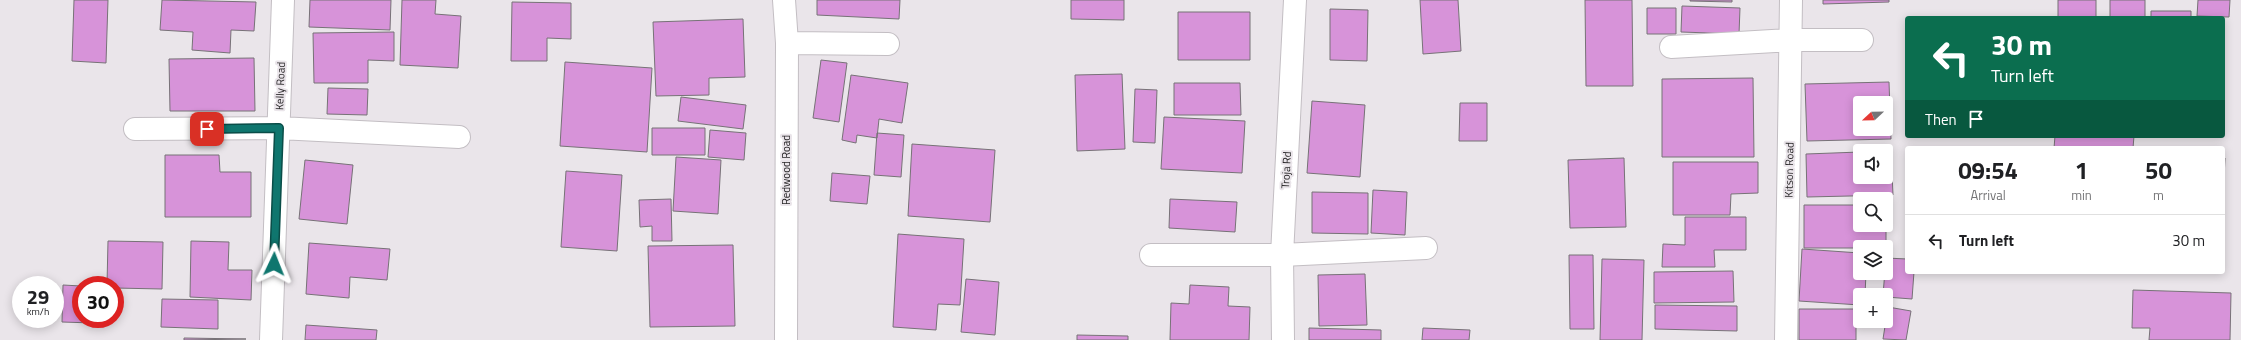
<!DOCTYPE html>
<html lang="en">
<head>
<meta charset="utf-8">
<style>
	body { margin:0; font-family:"Titillium Web",sans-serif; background:#f6f6f6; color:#202124; height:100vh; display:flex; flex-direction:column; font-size:15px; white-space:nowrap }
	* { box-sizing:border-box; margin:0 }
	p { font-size:13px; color:#757577 }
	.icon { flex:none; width:22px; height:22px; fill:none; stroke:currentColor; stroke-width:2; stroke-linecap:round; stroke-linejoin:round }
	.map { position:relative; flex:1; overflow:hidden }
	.sheet { position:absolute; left:1905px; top:146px; width:320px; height:128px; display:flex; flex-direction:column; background:#fff; border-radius:4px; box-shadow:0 2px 10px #0003 }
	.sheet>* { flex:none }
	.hud { position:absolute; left:1905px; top:16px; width:320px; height:122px; border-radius:4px; box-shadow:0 2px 10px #0003; background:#0b6e4f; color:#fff; overflow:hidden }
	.needle { width:26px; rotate:248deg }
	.buttons { position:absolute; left:1853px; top:96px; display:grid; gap:8px }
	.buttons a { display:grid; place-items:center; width:40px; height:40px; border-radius:4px; background:#fff; box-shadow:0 2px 10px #0003; font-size:20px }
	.speed { position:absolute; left:12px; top:276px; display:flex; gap:8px; font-size:20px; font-weight:700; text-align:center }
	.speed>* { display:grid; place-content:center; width:52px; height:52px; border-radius:50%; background:#fff; box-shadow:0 2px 10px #0003; line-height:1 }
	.speed small { font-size:10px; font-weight:400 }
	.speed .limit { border:6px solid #d22; background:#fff; color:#111 }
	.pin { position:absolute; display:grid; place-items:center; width:34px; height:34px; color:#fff; margin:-17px; border-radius:8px; box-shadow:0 2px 6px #0006 }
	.me { position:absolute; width:44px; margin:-22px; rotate:2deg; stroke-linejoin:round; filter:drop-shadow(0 0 3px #0008) }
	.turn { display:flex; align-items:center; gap:14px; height:84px; padding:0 20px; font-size:18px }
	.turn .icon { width:52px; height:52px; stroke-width:2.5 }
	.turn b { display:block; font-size:28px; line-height:34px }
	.then { display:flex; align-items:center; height:38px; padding:0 20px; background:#0003; gap:8px; font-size:15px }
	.eta { display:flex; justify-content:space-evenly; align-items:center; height:68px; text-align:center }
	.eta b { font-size:24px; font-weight:700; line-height:28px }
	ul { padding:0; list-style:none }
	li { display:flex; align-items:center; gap:12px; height:52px; padding:0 20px; border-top:1px solid #e0e0e0 }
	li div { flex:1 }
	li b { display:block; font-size:15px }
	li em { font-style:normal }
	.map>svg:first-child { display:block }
</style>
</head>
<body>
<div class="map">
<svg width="2241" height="340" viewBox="0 0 2241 340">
	<rect width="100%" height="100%" fill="#eae5ea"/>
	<path fill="#d793d9" stroke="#777277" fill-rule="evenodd" d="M74 0H108L106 63 72 61Z
		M162 0 256 2 254 31 231 30 230 53 192 50 193 32 160 30Z
		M310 0H391L390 30 309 27Z
		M402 0H436L435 14 461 16 458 68 400 65Z
		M817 0H900L899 19 817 15Z
		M1071 0H1124V20L1071 19Z
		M1420 0H1458L1461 51 1423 54Z
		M1585 0H1632L1633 86H1586Z
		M1690 0H1732V2L1690 1Z
		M1823 0H1889V2L1823 4Z
		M2058 0H2096V18H2058Z
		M2110 0H2145V18H2110Z
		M2198 0H2230L2229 17 2197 16Z
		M512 2 571 3V39L547 38V61H511Z
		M1682 6 1740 8 1739 34 1681 32Z
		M1647 8H1676V34H1647Z
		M1330 9 1368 10 1367 61 1330 60Z
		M2151 11H2191V18H2151Z
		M1178 12H1250V60H1178Z
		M743 19 745 77 709 78V95L656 96 653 22Z
		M394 32V61L368 60V83H314L313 33Z
		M254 58 255 111H170L169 59Z
		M821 60 847 63 839 122 813 118Z
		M565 62 652 68 647 152 560 146Z
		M1122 74 1125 149 1077 151 1075 75Z
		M851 75 908 83 902 123 879 119 877 138 857 135 856 143 842 140Z
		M1753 78 1754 157H1662V79Z
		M1889 82 1891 139 1807 141 1805 84ZM1860 103H1886V129H1860Z
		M1174 83H1240L1241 115H1174Z
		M328 88 368 89 367 115 327 114Z
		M1135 89 1157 90 1155 143 1133 142Z
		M681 97 746 105 743 129 678 121Z
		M1312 101 1365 105 1360 177 1307 173Z
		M1460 103H1487V141H1459Z
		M1164 117 1245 121 1242 173 1161 169Z
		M652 128H705V155H652Z
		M710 130 746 133 744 160 708 157Z
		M877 133 904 135 901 177 874 175Z
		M2055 136H2134L2133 148H2054Z
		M912 144 995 150 990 222 908 216Z
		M1891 151 1893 195 1807 197 1806 154 1860 152V177H1886V152Z
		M165 155H219L220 172H251V217H165Z
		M676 157 721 160 718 214 673 211Z
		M1624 158 1626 227 1570 228 1568 160Z
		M2223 158H2225L2223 197Z
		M305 160 353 165 347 224 299 219Z
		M1673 162H1758V193L1731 194 1730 215H1673Z
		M566 171 622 175 617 251 561 247Z
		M832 173 870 176 867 204 830 201Z
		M1373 190 1407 192 1405 235 1371 233Z
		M1312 192 1368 193V234L1312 233Z
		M671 199 672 241H652V226L640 227 639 200Z
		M1170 199 1237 202 1235 232 1169 228Z
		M1804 205H1860V225H1886V205V248H1804Z
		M1685 217H1746V250H1714L1715 267H1662L1663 244 1685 245Z
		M898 234 964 239 960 305 938 304 936 330 893 327Z
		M108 241 163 242 162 289 115 288V285H107Z
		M191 241 229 242 228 270H252L251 300 190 297Z
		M309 243 390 249 387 280 350 277 349 298 306 294Z
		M733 245 735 326 650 327 648 246Z
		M1802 249 1860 253V273H1866L1865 295H1860V305L1799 301Z
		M1569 255H1593L1594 329H1570Z
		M1886 258 1907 259V272H1914L1912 299 1886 297V295H1883Z
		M1602 259 1644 260 1642 340H1600Z
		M1733 271 1734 302 1654 303V272Z
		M1365 274 1367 325 1319 326 1318 275Z
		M966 279 999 282 995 335 961 332Z
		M63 285 81 286V319H93V323L62 322Z
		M1190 285 1229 287 1228 306 1250 307 1249 340H1170L1171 303 1189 304Z
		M2133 290 2231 293 2230 340H2149L2150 328H2132Z
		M162 299 218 300V329L161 327Z
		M1655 305 1737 306V331L1655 329Z
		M1888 307 1911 311 1906 340 1883 339Z
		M1799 309H1856V340H1799Z
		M306 325 377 330 376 340H305Z
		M1309 328 1381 330V340H1309Z
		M1423 328 1470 330 1469 340H1422Z
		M1077 335 1128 336V340H1077Z
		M184 338 246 339 184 340Z"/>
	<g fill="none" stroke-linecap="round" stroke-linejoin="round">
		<defs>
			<path id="minor" d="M784 0 787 43 786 340
				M787 43 888 44
				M1671 47 1791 40H1862
				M135 129 279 128 459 137
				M1151 255H1282L1426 248
				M271 340 283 0
				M1283 340 1282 255 1295 0
				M1786 340 1791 0"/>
		</defs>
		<use href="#minor" stroke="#c3bec3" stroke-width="24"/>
		<use href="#minor" stroke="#fff" stroke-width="22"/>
	</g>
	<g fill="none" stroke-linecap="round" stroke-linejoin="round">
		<defs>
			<path id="route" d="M207 129 279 128 274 264"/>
		</defs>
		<use href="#route" stroke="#0a4d48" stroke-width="10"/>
		<use href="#route" stroke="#0f766e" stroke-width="7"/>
	</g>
	<g text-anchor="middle" stroke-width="4" stroke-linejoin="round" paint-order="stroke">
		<g font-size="11" fill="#292729" stroke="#eae5ea">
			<text transform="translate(280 86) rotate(-88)" y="4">Kelly Road</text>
			<text transform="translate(786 170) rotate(-90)" y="4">Redwood Road</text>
			<text transform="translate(1286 170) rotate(-87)" y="4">Troja Rd</text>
			<text transform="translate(1789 170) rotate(-89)" y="4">Kitson Road</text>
		</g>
	</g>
</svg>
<div class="buttons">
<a><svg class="needle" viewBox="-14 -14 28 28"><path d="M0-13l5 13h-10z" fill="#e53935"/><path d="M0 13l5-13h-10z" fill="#757577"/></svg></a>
<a><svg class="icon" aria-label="sound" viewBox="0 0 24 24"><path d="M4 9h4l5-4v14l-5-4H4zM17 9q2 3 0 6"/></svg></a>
<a><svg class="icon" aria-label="search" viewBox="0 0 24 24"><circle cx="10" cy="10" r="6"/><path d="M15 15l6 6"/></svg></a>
<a><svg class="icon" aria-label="layers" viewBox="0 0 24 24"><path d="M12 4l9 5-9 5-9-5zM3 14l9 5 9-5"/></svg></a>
<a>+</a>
</div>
<div class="speed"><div>29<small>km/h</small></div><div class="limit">30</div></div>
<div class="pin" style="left:207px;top:129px;background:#d93025"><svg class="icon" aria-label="arrive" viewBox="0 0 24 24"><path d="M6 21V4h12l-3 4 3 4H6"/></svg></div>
<svg class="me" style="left:274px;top:264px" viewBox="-20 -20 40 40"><path d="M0-17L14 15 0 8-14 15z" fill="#0f766e" stroke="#fff" stroke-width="4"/></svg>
<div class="hud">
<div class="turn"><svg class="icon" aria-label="left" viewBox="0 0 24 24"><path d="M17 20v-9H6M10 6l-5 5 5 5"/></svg><div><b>30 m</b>Turn left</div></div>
<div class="then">Then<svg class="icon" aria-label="arrive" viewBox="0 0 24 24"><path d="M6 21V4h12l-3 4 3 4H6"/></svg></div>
</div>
<section class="sheet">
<div class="eta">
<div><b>09:54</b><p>Arrival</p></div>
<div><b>1</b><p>min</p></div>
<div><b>50</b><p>m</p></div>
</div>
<ul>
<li><svg class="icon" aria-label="left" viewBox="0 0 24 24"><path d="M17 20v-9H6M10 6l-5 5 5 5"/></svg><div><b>Turn left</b></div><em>30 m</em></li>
</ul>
</section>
</div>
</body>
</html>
